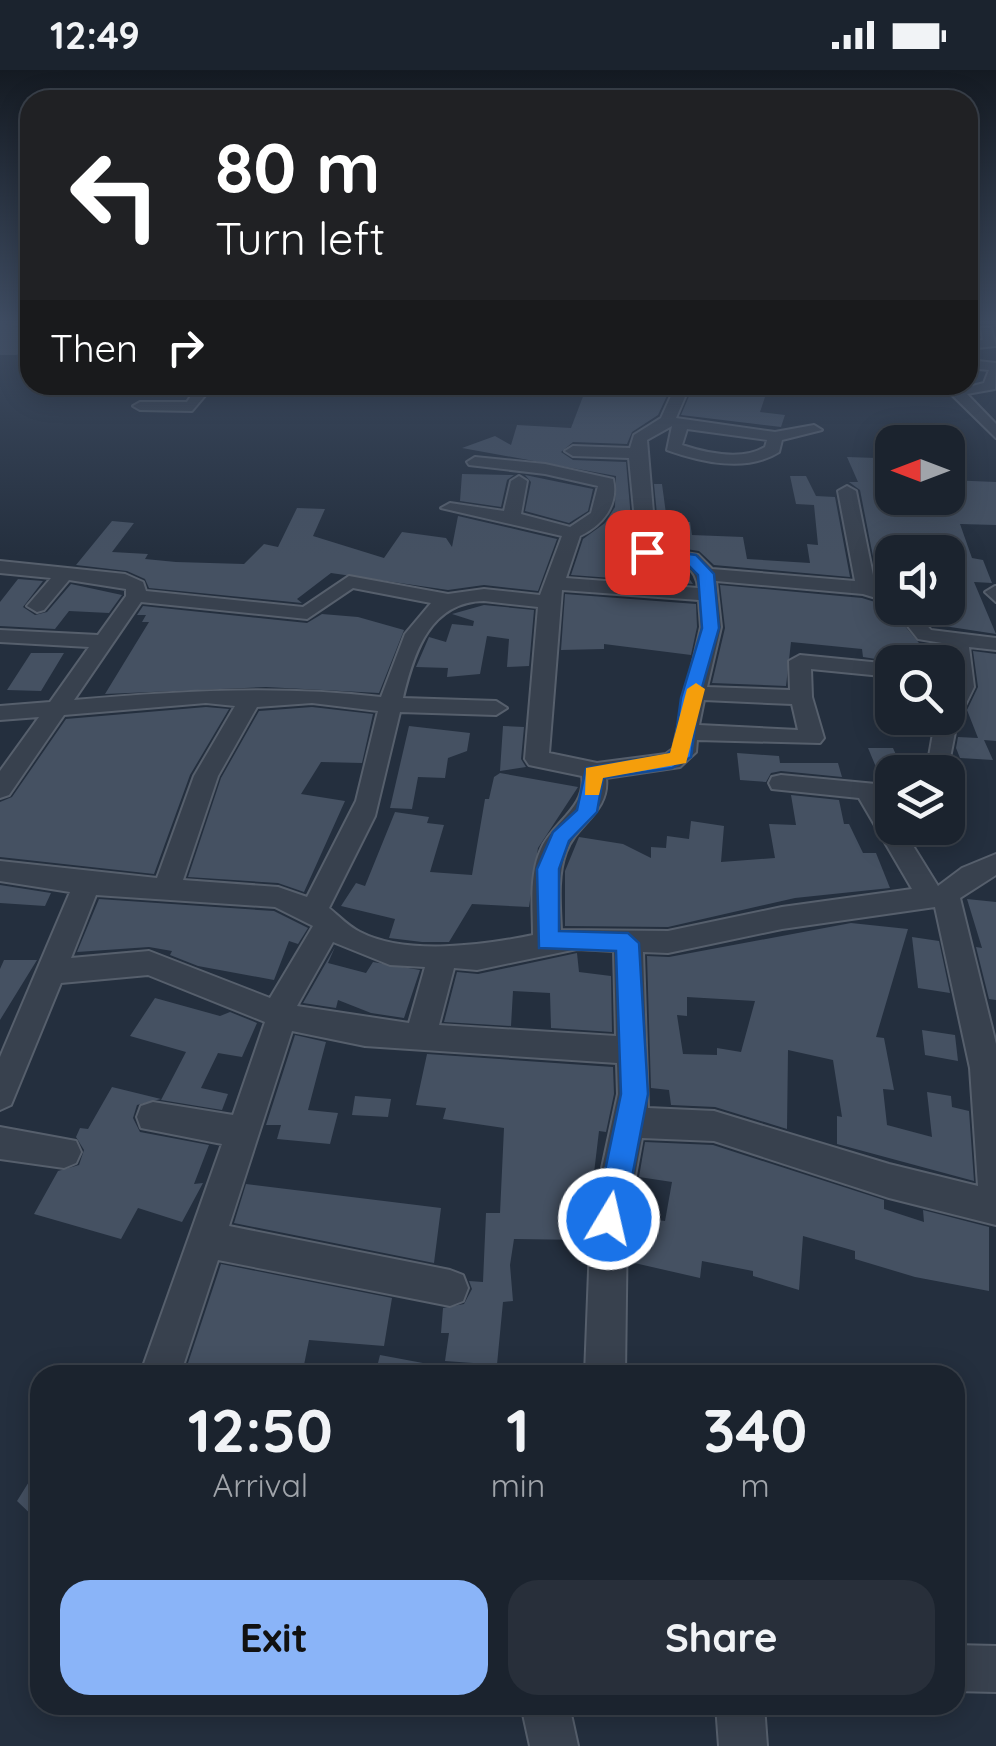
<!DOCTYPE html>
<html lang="en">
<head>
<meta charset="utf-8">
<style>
	body { margin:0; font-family:Quicksand,sans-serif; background:#282f3a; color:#f1f3f6; height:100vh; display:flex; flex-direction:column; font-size:38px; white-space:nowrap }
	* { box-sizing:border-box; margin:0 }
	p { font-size:32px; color:#a0a4aa }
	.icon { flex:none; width:55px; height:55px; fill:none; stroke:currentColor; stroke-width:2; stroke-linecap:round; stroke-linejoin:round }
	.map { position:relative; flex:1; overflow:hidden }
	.sheet { position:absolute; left:30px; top:1295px; width:935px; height:350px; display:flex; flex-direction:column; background:#1b232e; border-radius:30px; box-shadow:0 5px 25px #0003,0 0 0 2px #39404a }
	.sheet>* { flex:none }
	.banner { position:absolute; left:20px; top:20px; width:958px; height:305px; border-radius:30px; box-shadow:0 5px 25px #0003,0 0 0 2px #39404a; background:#202124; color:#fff; overflow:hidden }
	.needle { width:65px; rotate:270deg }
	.fabs { position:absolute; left:875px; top:355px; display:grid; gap:20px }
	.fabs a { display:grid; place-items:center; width:90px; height:90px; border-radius:20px; background:#1b232e; box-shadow:0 5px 25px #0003,0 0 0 2px #39404a; font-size:50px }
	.pin { position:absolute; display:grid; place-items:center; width:85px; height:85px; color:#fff; margin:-42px; border-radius:20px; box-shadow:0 5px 15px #0006 }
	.me { position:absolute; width:110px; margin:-55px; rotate:9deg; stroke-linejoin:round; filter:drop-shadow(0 0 8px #0008) }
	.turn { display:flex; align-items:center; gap:35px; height:210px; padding:0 30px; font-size:45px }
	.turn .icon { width:130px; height:130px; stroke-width:2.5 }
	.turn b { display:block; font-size:70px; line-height:85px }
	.then { display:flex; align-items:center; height:95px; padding:0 30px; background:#0003; gap:20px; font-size:38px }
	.eta { display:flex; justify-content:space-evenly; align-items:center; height:170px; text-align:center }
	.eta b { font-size:60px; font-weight:700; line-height:70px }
	.cta { display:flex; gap:20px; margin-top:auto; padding:20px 30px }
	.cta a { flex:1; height:115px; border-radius:30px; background:#8ab4f8; color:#111; font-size:40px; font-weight:700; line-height:115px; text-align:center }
	.cta a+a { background:#282f3a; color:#f1f3f6 }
	.status { display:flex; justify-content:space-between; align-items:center; height:70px; padding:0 50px; background:#1b232e; direction:ltr }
	.status svg { height:28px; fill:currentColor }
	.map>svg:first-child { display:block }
</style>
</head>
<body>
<div class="status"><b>12:49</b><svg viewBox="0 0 49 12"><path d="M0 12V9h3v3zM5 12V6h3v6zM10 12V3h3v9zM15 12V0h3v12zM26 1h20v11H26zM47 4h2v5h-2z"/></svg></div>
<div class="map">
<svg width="996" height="1676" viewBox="0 0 996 1676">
	<rect width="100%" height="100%" fill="#242f3e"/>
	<path fill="#455162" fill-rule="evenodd" d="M0 253 30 260V272L17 285H0Z
		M603 315H672L658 345 632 362 627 374 573 372 561 382 573 390 626 392 634 482 645 490 682 498 693 514 571 505 583 469 605 453 615 437 616 406 462 378 495 366 511 375 517 355 571 358 587 316Z
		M743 315H760L758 323 766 324 760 342 785 345 781 357 681 345 693 317 740 322Z
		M847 387 877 388 892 428H948V410L996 412V455L960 454 972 488 983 490 992 513 974 512 996 564 931 554 924 538H948V524L960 526 948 482H892V493H882L889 516 878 512 860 420 849 412H858Z
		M462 404 514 405 507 410 501 437 460 431Z
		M525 405 593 419 588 441 569 453 525 441 531 412Z
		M790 406H806L816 426 835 427 850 507 714 495 699 481 660 475 654 414H662L667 451 690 452 692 465 743 467 747 489 810 493 807 474 818 475 814 435 796 434Z
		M297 438 325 439 313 466 384 488 402 462 446 468 452 477 458 446 557 469 538 521 484 515 448 520 331 503 297 529 302 533 149 518 145 509 127 501 76 495 112 451 134 453 112 482 148 484 145 489 176 492 244 494 264 474 278 477Z
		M18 509 43 511 23 537 35 545 47 542 71 514 122 525 109 543 69 541 55 559 0 556V532Z
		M720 515 862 528 888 536 919 573 923 592H895L863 587 862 579 791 572 786 616 712 613 725 558Z
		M565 524 696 534 697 557 691 585 604 574V579L561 580Z
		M484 535 534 540 529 596 507 597 509 569 487 566 480 604 447 607 448 598 416 597 429 567 446 572 452 554 473 556 474 551 452 544Z
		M143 536 307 553 322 544 358 547 404 560 379 623 266 617 105 624 149 552H142L146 545H137Z
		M973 581 996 584V671L984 670 993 690 960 688 956 678 958 667 978 668 967 640 978 617Z
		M31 583H64L41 621 7 620Z
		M206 637 229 639 190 705 154 804 0 787V732L12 727 66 649Z
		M312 637 373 644 362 693 321 692 301 724 345 731 304 822 278 813 188 807 221 708 259 641Z
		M409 656 470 663 467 681 448 688 445 708 418 707 412 739 390 738Z
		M503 656 524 657 521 689 526 697 500 701Z
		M868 678H893L904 702H892V735Z
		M737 683 779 686 780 693H838L842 707 781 701 771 703 766 712 740 710Z
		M500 703 578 717 538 778 529 837 472 834 449 872H422L389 868 395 849 341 836 356 813 365 816 395 742 429 747 427 753 444 755 430 802 472 805 485 729H489L494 707Z
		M791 725 839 730 844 754H849L863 783H876L890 818 795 828 668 857 565 856V801L579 767 623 774 651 788V777L666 778 667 766 689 769 691 751 724 756 721 792 775 788 769 754 796 755Z
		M0 815 51 823 45 836 0 833Z
		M99 829 274 841 308 858 298 874 289 871 274 910 198 896 170 885 172 881 149 877 77 882Z
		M967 829 996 832V930L989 929 976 877 982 878Z
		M851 853 908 859 876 967 884 968 894 1020 883 1019 887 1055 932 1067 927 1022 951 1026 952 1037 969 1041 974 1111 837 1074V1046L842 1047 833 990 788 980 787 1059 715 1037 671 1035 669 1020 651 1018 647 886 669 887ZM687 927 755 931 741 982 717 978V985L683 984 677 945 687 946Z
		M912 867 939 871 950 923 918 918Z
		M335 877 328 893 366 903 373 892 420 900 404 948 371 943 338 930 336 938 303 933Z
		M577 883 579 902 611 906 612 962 551 958 550 923 513 921 511 956 444 952 457 902 478 904Z
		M4 890H37L0 950V899Z
		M155 928 220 946 230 942 257 953 242 987 218 983 201 1018 228 1024 222 1040 161 1030 186 982 130 966Z
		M922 960 955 965 958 991 925 985Z
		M295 965 326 972 308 1040 338 1043 330 1074 277 1069 281 1055H266Z
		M427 984 613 997 614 1024 606 1062 599 1061 586 1170 514 1169 510 1195 513 1231 503 1232 496 1305H471L473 1293 445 1291 449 1263H441L443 1238 464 1234 472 1219 469 1211 483 1212 486 1143H500L504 1058 443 1049 446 1038 416 1035Z
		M112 1017 161 1029 137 1035 133 1048 140 1062 209 1075 194 1114 203 1113 182 1152 138 1138 121 1169 34 1144 58 1101 79 1095 84 1080 76 1067 80 1058 88 1059Z
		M355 1026 391 1029 388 1047 352 1045Z
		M645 1072 713 1075 884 1130V1139L924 1152 923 1140 989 1157V1221L915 1207 855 1189V1181L803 1166 799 1220 753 1206V1201L702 1191 700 1208 630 1192 631 1147 665 1151 672 1112 639 1107Z
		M246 1114 441 1138 434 1193 234 1153Z
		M221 1194 392 1228 384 1276 309 1270 302 1305H184Z
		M380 1285 439 1296 438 1305H375Z
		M40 1394V1453L17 1431Z"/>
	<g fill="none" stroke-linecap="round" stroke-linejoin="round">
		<defs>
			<path id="minor" d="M3 251H30V257Z
				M981 258H991L996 276 968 279V271L983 270Z
				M968 290 996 293 995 319 967 324 996 354V368L949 322 984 313 989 300 968 298Z
				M198 315H274L275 317 268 321H209L192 341 140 340 133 336 140 332H187Z
				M676 315H690L676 348 775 362 814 355 822 360 782 370 779 382C746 403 701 392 667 380L672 356 647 370 656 478 698 485 712 499 855 511 838 421 847 416 856 421 875 515 892 521V533L863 524 716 511 721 557 707 617 790 620 789 591 800 585 892 594V607L811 599 812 627 824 668 820 673 697 670 696 682 680 697 606 708C610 742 576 754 566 782 557 806 560 835 561 860L668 861 782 837 912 819 859 728 772 719 769 713 772 707 781 705 876 714 892 742V758H902L938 816 962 798 996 784V805L960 828 996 974V1155L889 1128 714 1071 642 1068 627 1149 625 1305H585L591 1149 618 1024 617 993 365 976 292 961 229 1156 450 1200 463 1205 468 1218 463 1231 450 1236 218 1190 180 1305H140L222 1074 141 1058 137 1047 141 1036 153 1032 233 1045 265 952 148 905 61 913 11 1035 0 1040V987L70 822 0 811V791L157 808 194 706 235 636 206 633 64 645 9 725 0 728V701L39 647 0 650V636L50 632 89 577 0 572V560L98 565 126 526V519L69 510 44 540 37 542 27 536 51 508 0 503V491L125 504 143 512 146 521 303 537 349 506 448 524 484 519 540 525 562 466 441 438 450 433 504 441 511 411 519 406 527 411 521 444 570 457 591 443 598 416 545 404 469 395 467 392 475 387 545 394 613 409C619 435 603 455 580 466L566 508 698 518C695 482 659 498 638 482L629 388 573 386 565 381 573 376 630 378 634 365 661 348ZM687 359 767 370 765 377C742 391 706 383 682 375ZM353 518 431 533 405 564 381 627C279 615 177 621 74 630L141 532 307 549ZM562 520 699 530 701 557 673 679 666 684 597 693 549 683ZM484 531 538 537 525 689 529 695 582 706C587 737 552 753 541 779 529 805 533 837 533 865 485 875 406 886 360 862 349 857 339 846 329 838L375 746 400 642 496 645 507 638 496 631 403 628C414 582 430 532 484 531ZM704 630 792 634 798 660 699 655ZM312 633 378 641 356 731 307 827 278 817 183 810 218 706 257 637ZM96 825 275 837 313 856 270 928 149 881 71 888ZM935 837 970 998 978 1116 889 1094 714 1041 648 1038 643 882 668 883 782 859ZM333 872 390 895 425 897 409 953 297 936ZM577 879 614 881 616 966 439 955 454 898 477 900Z
				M995 516H996V532L985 522Z
				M892 536 911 538 931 560 996 568V580L969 577 974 617 957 652 948 698H932L928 692 935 652 937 648H948L952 617 948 574 918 569Z
				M0 1057 76 1071 81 1082 76 1093 64 1098 0 1089Z
				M955 1575 996 1576V1622L955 1621Z
				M521 1635H569L578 1676H530Z
				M716 1635H764L767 1676H719Z"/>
		</defs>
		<use href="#minor" stroke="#565f6c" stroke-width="4"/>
		<use href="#minor" fill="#38414e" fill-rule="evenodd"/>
	</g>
	<linearGradient id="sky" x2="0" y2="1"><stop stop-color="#141a22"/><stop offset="0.52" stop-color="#3f4d63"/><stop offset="1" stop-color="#3f4d63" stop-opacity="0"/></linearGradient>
	<rect width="996" height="486" fill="url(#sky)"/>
	<path fill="#1a73e8" stroke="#114b97" stroke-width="2.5" d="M647 478 696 485 714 504 719 558 699 628 691 687 672 698 603 708 597 742 569 771 559 799V861L628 863 639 873 648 1024 624 1149 620 1159 609 1164 599 1159 595 1149 621 1024 616 881 539 878 537 799 553 762 577 740 586 698 666 685 674 679 681 628 702 558 698 505 686 493 642 486 639 482Z"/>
	<path fill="#f59e0b" d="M696 613 705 619 686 693 603 708 599 725H585L586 698 670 683 687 619Z"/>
</svg>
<div class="fabs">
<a><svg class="needle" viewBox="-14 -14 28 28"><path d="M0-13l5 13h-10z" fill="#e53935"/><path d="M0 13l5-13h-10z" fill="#a0a4aa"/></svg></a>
<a><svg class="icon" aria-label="sound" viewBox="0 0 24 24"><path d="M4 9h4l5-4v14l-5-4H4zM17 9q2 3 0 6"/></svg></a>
<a><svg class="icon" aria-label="search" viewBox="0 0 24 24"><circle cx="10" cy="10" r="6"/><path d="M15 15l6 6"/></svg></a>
<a><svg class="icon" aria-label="layers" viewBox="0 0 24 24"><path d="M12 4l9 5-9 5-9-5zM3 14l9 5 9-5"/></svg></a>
</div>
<div class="pin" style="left:647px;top:482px;background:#d93025"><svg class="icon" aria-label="arrive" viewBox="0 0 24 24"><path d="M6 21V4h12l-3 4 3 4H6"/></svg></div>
<svg class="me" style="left:609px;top:1149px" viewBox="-20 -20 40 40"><circle r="17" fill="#1a73e8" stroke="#fff" stroke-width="3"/><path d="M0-11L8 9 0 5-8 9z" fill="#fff"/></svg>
<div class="banner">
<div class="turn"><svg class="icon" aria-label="left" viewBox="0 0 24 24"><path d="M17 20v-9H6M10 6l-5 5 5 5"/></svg><div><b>80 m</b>Turn left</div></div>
<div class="then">Then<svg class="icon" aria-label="right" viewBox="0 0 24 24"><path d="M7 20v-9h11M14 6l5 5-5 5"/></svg></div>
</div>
<section class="sheet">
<div class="eta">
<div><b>12:50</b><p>Arrival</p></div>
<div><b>1</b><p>min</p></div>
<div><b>340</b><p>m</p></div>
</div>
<div class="cta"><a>Exit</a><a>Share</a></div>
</section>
</div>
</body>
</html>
